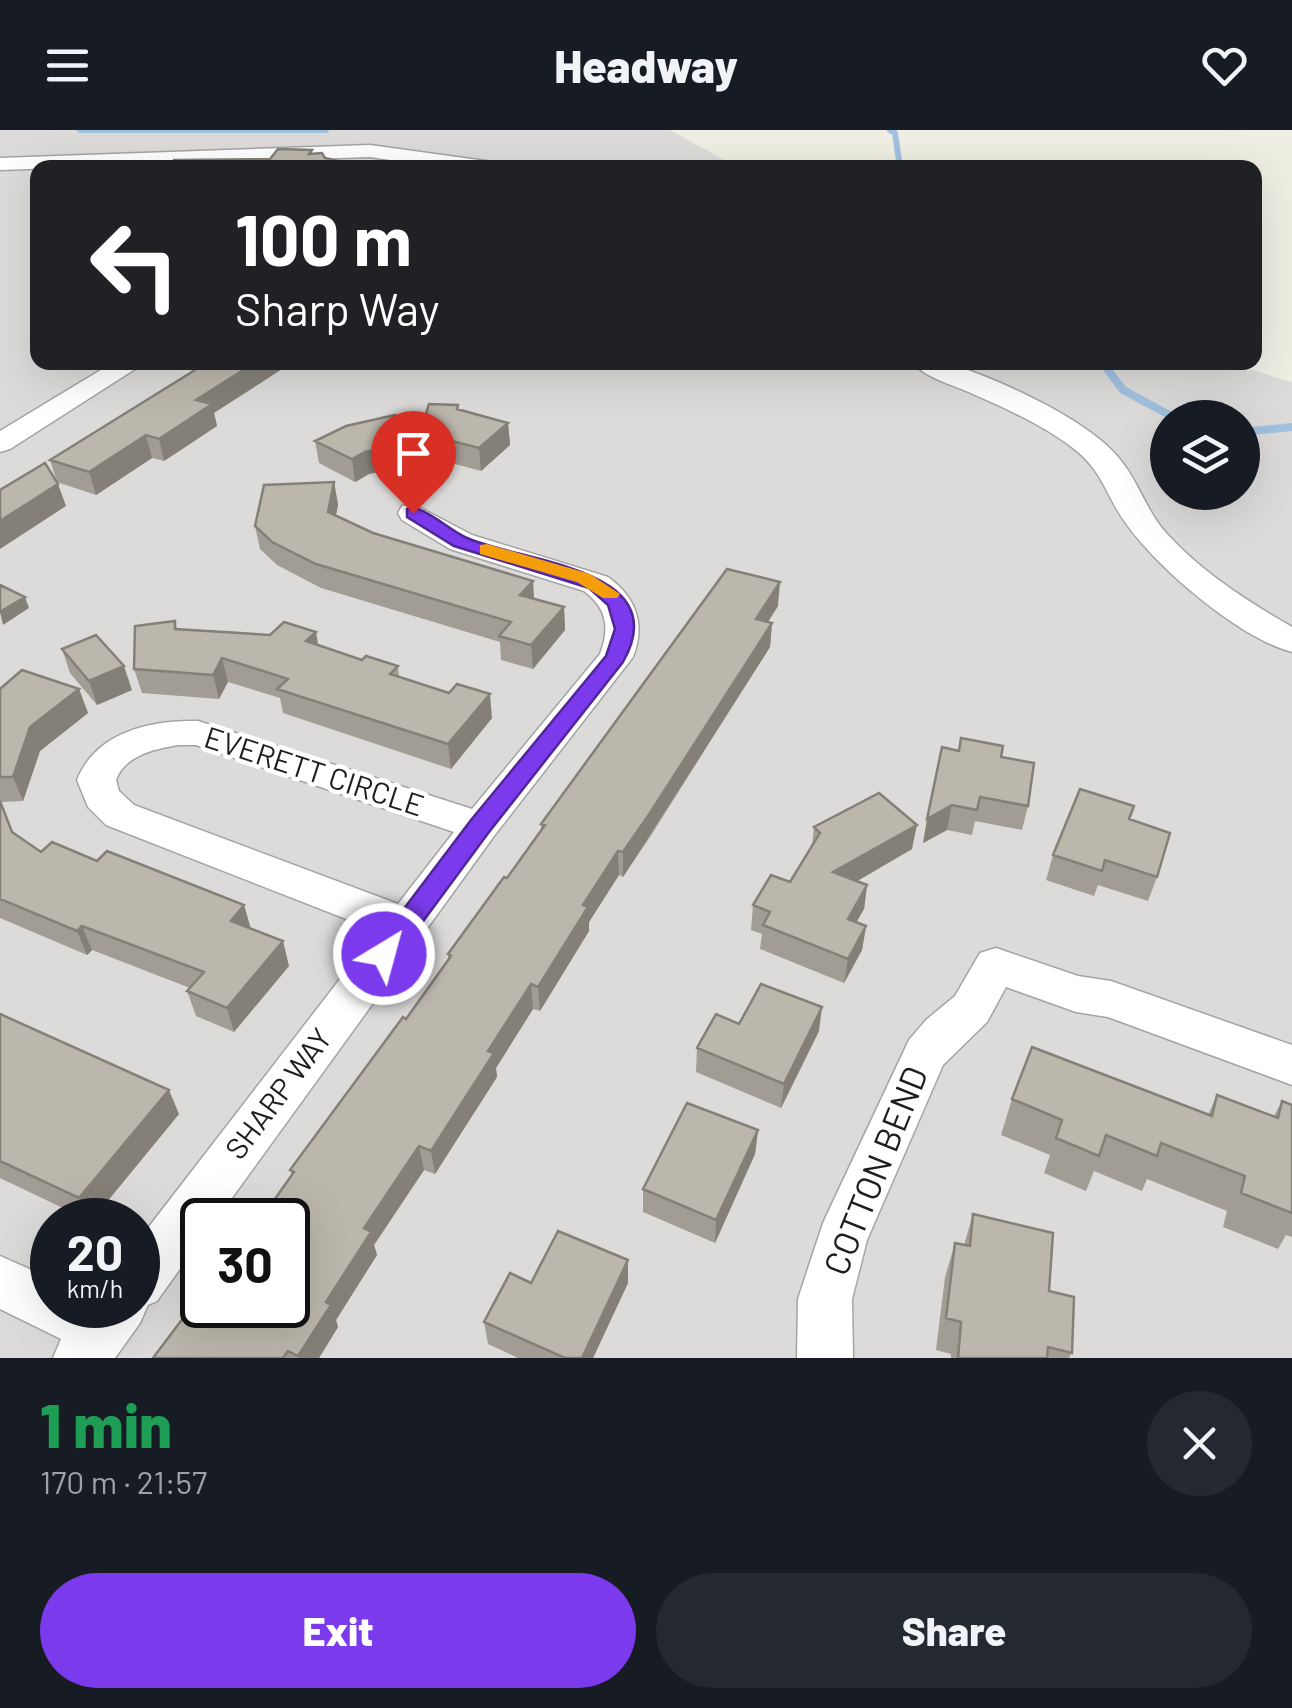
<!DOCTYPE html>
<html lang="en">
<head>
<meta charset="utf-8">
<style>
	body { margin:0; font-family:Barlow,sans-serif; background:#242831; color:#f1f3f6; height:100vh; display:flex; flex-direction:column; font-size:38px; white-space:nowrap }
	* { box-sizing:border-box; margin:0 }
	p { font-size:32px; color:#9ea1a6 }
	.icon { flex:none; width:55px; height:55px; fill:none; stroke:currentColor; stroke-width:2; stroke-linecap:round; stroke-linejoin:round }
	.map { position:relative; height:1228px; overflow:hidden }
	.panel { display:flex; flex-direction:column; background:#171b24; flex:1 }
	.panel>* { flex:none }
	.top-card { position:absolute; left:30px; top:30px; width:1232px; height:210px; border-radius:20px; box-shadow:0 10px 40px #0002; background:#202124; color:#fff; overflow:hidden }
	.buttons { position:absolute; left:1150px; top:270px; display:grid; gap:20px }
	.buttons a { display:grid; place-items:center; width:110px; height:110px; border-radius:50%; background:#171b24; box-shadow:0 10px 40px #0002; font-size:50px }
	.speed { position:absolute; left:30px; top:1068px; display:flex; gap:20px; font-size:50px; font-weight:700; text-align:center }
	.speed>* { display:grid; place-content:center; width:130px; height:130px; border-radius:50%; background:#171b24; box-shadow:0 10px 40px #0002; line-height:1 }
	.speed small { font-size:25px; font-weight:400 }
	.speed .limit { border:5px solid #111; border-radius:15px; background:#fff; color:#111 }
	.pin { position:absolute; display:grid; place-items:center; width:85px; height:85px; color:#fff; margin:-102px -42px; border-radius:50% 50% 50% 0; rotate:-45deg; box-shadow:0 0 10px #0007 }
	.pin .icon { rotate:45deg }
	.me { position:absolute; width:110px; margin:-55px; rotate:37deg; stroke-linejoin:round; filter:drop-shadow(0 0 8px #0008) }
	.turn { display:flex; align-items:center; gap:35px; height:210px; padding:0 40px; font-size:45px }
	.turn .icon { width:130px; height:130px; stroke-width:2.5 }
	.turn b { display:block; font-size:70px; line-height:85px }
	.round { display:grid; place-items:center; flex:none; width:105px; height:105px; border-radius:52px; background:#242831 }
	.overview { display:flex; align-items:center; justify-content:space-between; height:170px; padding:0 40px }
	h1 { font-size:60px; font-weight:800; line-height:75px; color:#1e9e55 }
	.button { display:flex; gap:20px; margin-top:auto; padding:20px 40px }
	.button a { flex:1; height:115px; border-radius:60px; background:#7c3aed; color:#fff; font-size:40px; font-weight:800; line-height:115px; text-align:center }
	.button a+a { background:#242831; color:#f1f3f6 }
	header { display:flex; justify-content:space-between; align-items:center; height:130px; padding:0 40px; background:#171b24; font-size:45px; font-weight:800 }
	.map>svg:first-child { display:block }
</style>
</head>
<body>
<header><svg class="icon" aria-label="menu" viewBox="0 0 24 24"><path d="M4 6h16M4 12h16M4 18h16"/></svg>Headway<svg class="icon" aria-label="heart" viewBox="0 0 24 24"><path d="M12 20l-8-8c-3-5 5-10 8-4 3-6 11-1 8 4z"/></svg></header>
<div class="map">
<svg width="1292" height="1228" viewBox="0 0 1292 1228">
	<rect width="100%" height="100%" fill="#efeee3"/>
	<path fill="#dcdbda" fill-rule="evenodd" d="M0 0H670L737 37 38 38V232H1225L1292 252V1228H0ZM1168 288H1242V362H1168ZM52 1090H138V1175H52ZM202 1090H288V1175H202Z"/>
	<g fill="none" stroke-linecap="round" stroke-linejoin="round">
		<path stroke="#a0c1e0" stroke-width="6" d="M80 0H326
			M890 0 895 3 900 38"/>
		<path stroke="#a0c1e0" stroke-width="8" d="M1102 232 1123 260 1175 288
			M1242 302 1292 297"/>
		<defs>
			<path id="street" d="M370 15 493 32 503 38H445L370 27 0 40V28Z
				M114 232H146L10 319 0 322V301Z
				M912 232C924 232 939 230 951 234 999 250 1085 288 1118 327 1139 351 1146 382 1168 405 1203 443 1247 471 1292 497V522C1239 508 1156 437 1125 392 1105 364 1103 341 1073 318 1043 295 1007 279 973 264 954 255 925 248 912 232Z
				M413 374 472 405 608 447C636 468 646 493 633 527L494 706 216 1090H202V1108L157 1171 148 1175 140 1193 115 1228H53L61 1209 0 1179V1126L52 1149V1175H138V1111L377 801 106 695 88 677 77 650C96 602 150 590 198 591L472 679 600 524C610 498 607 478 584 461L450 419 402 390 398 383 402 376ZM178 615H196L454 702 398 774 134 675 119 661 116 650C125 625 155 619 178 615Z
				M996 818 1078 846 1111 851 1292 915V955L1108 887 1076 882 1006 857 987 892 943 935 867 1110 852 1169 853 1228H797L798 1169 823 1093 909 910 926 890 955 866 980 823Z"/>
		</defs>
		<use href="#street" stroke="#a4a4a4" stroke-width="3"/>
		<use href="#street" fill="#fff" fill-rule="evenodd"/>
	</g>
	<path fill="#a29d94" d="M38 170V194L31 173Z
		M459 280 508 293 510 315 481 341 422 325 420 303Z
		M214 283 217 296 164 331 152 328 96 365 57 352 66 376 57 352 50 330Z
		M315 311 415 334 369 344 355 352 319 333Z
		M334 352 338 375 336 385 373 403 533 451 534 468 564 477 565 500 533 539 501 530 500 512 321 458 277 435 260 419 255 396Z
		M778 476 768 492 772 493 770 517 650 707 623 747 619 745 589 792V801L540 881 533 879 496 938 497 947 435 1044 424 1040 374 1115 377 1125 336 1190 338 1197 319 1228H153L202 1175 292 1046 290 1040 406 889 448 830V824L507 748 541 700V694Z
		M175 491 177 499 318 515 362 530 398 536 399 547 492 588 451 639 283 583 280 568 228 552 219 569 142 563 134 539Z
		M62 519 132 560 97 575 70 543Z
		M0 559H79L88 583 40 621 23 671 1 672 13 703 41 722 97 731 244 775 251 799 289 836 234 902 196 886 187 861 190 858 92 820 87 825 0 788Z
		M959 621 1001 627 1028 676 1022 700 975 691 972 705 947 700 923 713Z
		M1130 690 1157 747 1148 771 1098 755 1094 766 1046 750 1053 725Z
		M814 697 912 719 857 751 867 755 864 779 856 792 866 796 862 820 844 853 760 819 762 804 751 800 753 775 790 752 812 717Z
		M0 884 179 984 92 1090H88L0 1048Z
		M739 894 819 901 781 978 696 942 697 918Z
		M1217 965 1274 986 1282 971 1292 975V1107L1286 1105 1278 1119 1223 1097 1227 1081 1147 1049 1142 1061 1094 1041 1086 1061 1044 1043 1050 1025 1001 1005 1012 969 1208 985Z
		M758 1000 755 1024 715 1113 643 1082V1059Z
		M973 1084 1049 1161 1072 1223 1069 1228H951V1224L936 1220 945 1147 955 1113 964 1115Z
		M628 1130V1153L593 1228H518L488 1214 484 1192 531 1153Z"/>
	<path fill="#848078" d="M256 232H293L214 283 217 296 164 331 159 309 196 270Z
		M508 293 510 315 481 341 479 318Z
		M146 305 152 328 96 365 89 342Z
		M412 312 415 334 369 344 355 352 352 329 365 322Z
		M334 352 338 375 332 405 328 382Z
		M58 354 66 376 0 419V391Z
		M533 451 534 474 520 465Z
		M780 452 778 476 754 513 756 489Z
		M25 467 29 478 3 495 0 482Z
		M564 477 565 500 533 539 531 515Z
		M772 493 770 517 623 747V722Z
		M316 502 320 526 306 511Z
		M222 528 228 552 219 569 213 545Z
		M124 536 132 560 97 575 89 551Z
		M79 559 88 583 40 621 23 671 13 647 30 597Z
		M490 564 492 588 451 639 448 614Z
		M952 675 947 700 923 713 927 689Z
		M917 695 912 719 830 767 833 742Z
		M618 721 619 745 589 792V801L540 881 538 857 583 775Z
		M867 755 864 779 844 814 848 789Z
		M244 775 251 800 231 791Z
		M82 796 92 820 87 825 77 801Z
		M866 796 862 820 844 853 848 829Z
		M283 811 289 836 234 902 227 878Z
		M531 854 533 879 496 938 497 947 435 1044 431 1021 488 921Z
		M822 877 819 901 781 978 784 954Z
		M169 960 179 984 92 1090H90L79 1068Z
		M758 1000 755 1024 715 1113 716 1090Z
		M419 1016 424 1040 374 1115 377 1125 336 1190 338 1197 319 1228H299L298 1226 364 1098Z
		M628 1130V1153L593 1228H582Z"/>
	<path fill="#bcb7ac" stroke="#848078" stroke-width="2.5" d="M278 19 312 20 309 24 322 23 325 28 364 37 171 38 174 30 270 29Z
		M208 232H256L196 270 212 274 159 309 146 305 89 342 50 330Z
		M429 274 458 275 457 279 508 293 479 318 420 303Z
		M395 285 412 312 365 322 352 329 315 311 346 296Z
		M45 333 58 354 0 391V360Z
		M334 352 328 382 373 403 533 451 520 465 564 477 531 515 499 506 511 492 316 434 272 412 255 396 264 355Z
		M727 439 780 452 756 489 772 493 650 683 623 722 618 721 583 775 588 777 538 857 531 854 488 921 494 923 431 1021 419 1016 364 1098 371 1102 326 1172 331 1175 298 1226 288 1221 283 1228H153L202 1163V1175H288V1090H260L294 1042 290 1040 403 887 406 889 451 826 448 824 504 747 507 748 545 695 541 694Z
		M0 455 25 467 0 482Z
		M175 491V499L270 505 284 492 316 502 306 511 362 530 366 526 398 536 390 544 449 563 457 554 490 564 448 614 277 559 288 549 222 528 213 545 134 539 135 496Z
		M96 505 124 536 89 551 62 519Z
		M22 540 79 559 30 597 13 647H0V559Z
		M961 608 1003 616 1001 627 1034 633 1028 676 980 667 977 680 952 675 927 689 942 617 959 621Z
		M1080 659 1134 676 1129 689 1170 703 1157 747 1105 730 1102 741 1053 725Z
		M879 663 917 695 833 742 867 755 848 789 866 796 848 829 763 795 770 782 753 775 771 745 790 752 820 703 814 697Z
		M0 671 12 702 41 722 52 712 97 731 107 721 244 775 231 791 283 811 227 878 187 861 204 842 82 796 77 801 0 769Z
		M761 854 822 877 784 954 697 918 716 884 739 894Z
		M0 884 169 960 79 1068 0 1031Z
		M1032 917 1212 986 1217 965 1278 988 1282 971 1292 975V1083L1241 1063 1245 1046 1161 1013 1157 1026 1106 1005 1099 1026 1056 1008 1062 990 1012 969Z
		M687 973 758 1000 716 1090 643 1059Z
		M973 1084 1053 1103 1049 1161 1074 1167 1072 1223 1048 1217 1047 1228H958L961 1192 946 1188 955 1113 970 1116Z
		M558 1101 628 1130 582 1228H565L484 1192 510 1143 531 1153Z"/>
	<path fill="#7c3aed" stroke="#51269a" stroke-width="2.5" d="M413 377C433 383 448 399 467 408 520 432 677 437 623 532L489 702 393 832 384 835 375 832 371 824 375 817 471 690 606 526 615 499 608 475 589 458 454 416 407 387V379Z"/>
	<path fill="#f59e0b" d="M487 414 590 444 620 464 617 468H603L577 452 480 424V415Z"/>
	<g text-anchor="middle" stroke-width="9" stroke-linejoin="round" paint-order="stroke">
		<g font-size="30" fill="#1d1d1d" stroke="#fff">
			<text transform="translate(314 642) rotate(18)" y="10">EVERETT CIRCLE</text>
			<text transform="translate(279 964) rotate(-53)" y="10">SHARP WAY</text>
		</g>
		<g font-size="35" fill="#1d1d1d" stroke="#fff">
			<text transform="translate(876 1041) rotate(-68)" y="12">COTTON BEND</text>
		</g>
	</g>
</svg>
<div class="buttons">
<a><svg class="icon" aria-label="layers" viewBox="0 0 24 24"><path d="M12 4l9 5-9 5-9-5zM3 14l9 5 9-5"/></svg></a>
</div>
<div class="speed"><div>20<small>km/h</small></div><div class="limit">30</div></div>
<div class="pin" style="left:413px;top:383px;background:#d93025"><svg class="icon" aria-label="arrive" viewBox="0 0 24 24"><path d="M6 21V4h12l-3 4 3 4H6"/></svg></div>
<svg class="me" style="left:384px;top:824px" viewBox="-20 -20 40 40"><circle r="17" fill="#7c3aed" stroke="#fff" stroke-width="3"/><path d="M0-11L8 9 0 5-8 9z" fill="#fff"/></svg>
<div class="top-card">
<div class="turn"><svg class="icon" aria-label="left" viewBox="0 0 24 24"><path d="M17 20v-9H6M10 6l-5 5 5 5"/></svg><div><b>100 m</b>Sharp Way</div></div>
</div>
</div>
<section class="panel">
<div class="overview"><div><h1>1 min</h1><p>170 m · 21:57</p></div><a class="round"><svg class="icon" aria-label="close" viewBox="0 0 24 24"><path d="M6 6l12 12M18 6L6 18"/></svg></a></div>
<div class="button"><a>Exit</a><a>Share</a></div>
</section>
</body>
</html>
